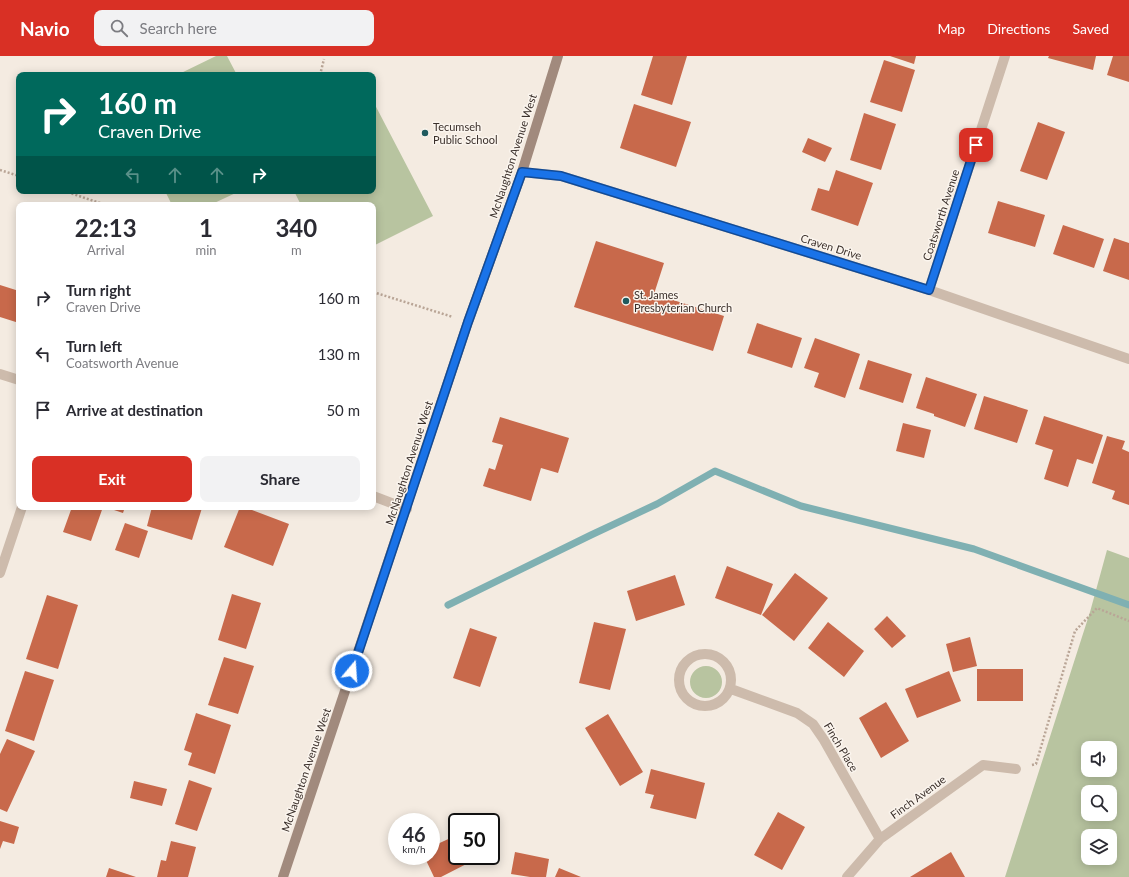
<!DOCTYPE html>
<html lang="en">
<head>
<meta charset="utf-8">
<style>
	body { margin:0; font-family:Lato,sans-serif; background:#f2f2f3; color:#2b2b33; height:100vh; display:flex; flex-direction:column; font-size:15px; white-space:nowrap }
	* { box-sizing:border-box; margin:0 }
	p { font-size:13px; color:#7c7c81 }
	.icon { flex:none; width:22px; height:22px; fill:none; stroke:currentColor; stroke-width:2; stroke-linecap:round; stroke-linejoin:round }
	.map { position:relative; flex:1; overflow:hidden }
	.panel { position:absolute; left:16px; top:146px; width:360px; height:308px; display:flex; flex-direction:column; background:#fff; border-radius:8px; box-shadow:0 2px 10px #0003 }
	.panel>* { flex:none }
	.guide { position:absolute; left:16px; top:16px; width:360px; height:122px; border-radius:8px; box-shadow:0 2px 10px #0003; background:#00695c; color:#fff; overflow:hidden }
	.buttons { position:absolute; left:1081px; top:685px; display:grid; gap:8px }
	.buttons a { display:grid; place-items:center; width:36px; height:36px; border-radius:8px; background:#fff; box-shadow:0 2px 10px #0003; font-size:20px }
	.speed { position:absolute; left:388px; top:757px; display:flex; gap:8px; font-size:20px; font-weight:700; text-align:center }
	.speed>* { display:grid; place-content:center; width:52px; height:52px; border-radius:50%; background:#fff; box-shadow:0 2px 10px #0003; line-height:1 }
	.speed small { font-size:10px; font-weight:400 }
	.speed .limit { border:2px solid #111; border-radius:6px; background:#fff; color:#111 }
	.pin { position:absolute; display:grid; place-items:center; width:34px; height:34px; color:#fff; margin:-17px; border-radius:8px; box-shadow:0 2px 6px #0006 }
	.me { position:absolute; width:44px; margin:-22px; rotate:18deg; stroke-linejoin:round; filter:drop-shadow(0 0 3px #0008) }
	.turn { display:flex; align-items:center; gap:14px; height:84px; padding:0 16px; font-size:18px }
	.turn .icon { width:52px; height:52px; stroke-width:2.5 }
	.turn b { display:block; font-size:28px; line-height:34px }
	.lanes { display:flex; align-items:center; height:38px; padding:0 16px; background:#0003; justify-content:center; gap:20px; direction:ltr }
	.lanes .off { opacity:.35 }
	.eta { display:flex; justify-content:space-evenly; align-items:center; height:68px; text-align:center }
	.eta b { font-size:24px; font-weight:700; line-height:28px }
	.action { display:flex; gap:8px; margin-top:auto; padding:8px 16px }
	.action a { flex:1; height:46px; border-radius:8px; background:#d93025; color:#fff; font-size:16px; font-weight:700; line-height:46px; text-align:center }
	.action a+a { background:#f2f2f3; color:#2b2b33 }
	ul { padding:0; list-style:none }
	li { display:flex; align-items:center; gap:12px; height:56px; padding:0 16px }
	li div { flex:1 }
	li b { display:block; font-size:15px }
	li em { font-style:normal }
	header { display:flex; align-items:center; gap:24px; box-sizing:border-box; height:56px; padding:0 20px; background:#d93025; color:#fff }
	header strong { font-size:19px }
	nav { display:flex; gap:22px; margin-inline-start:auto; font-size:14px }
	.search { width:280px; height:36px; background:#f2f2f3; display:flex; align-items:center; gap:10px; box-sizing:border-box; padding:0 14px; border-radius:8px; color:#7c7c81; font-size:15px }
	.map>svg:first-child { display:block }
</style>
</head>
<body>
<header>
<strong>Navio</strong>
<div class="search"><svg class="icon" aria-label="search" viewBox="0 0 24 24"><circle cx="10" cy="10" r="6"/><path d="M15 15l6 6"/></svg>Search here</div>
<nav><a>Map</a><a>Directions</a><a>Saved</a></nav>
</header>
<div class="map">
<svg width="1129" height="821" viewBox="0 0 1129 821">
	<rect width="100%" height="100%" fill="#f4ebe1"/>
	<path fill="#b8c4a0" fill-rule="evenodd" d="M216 0H227L237 19H177Z
		M373 45 433 160 373 190V149H301L294 135H373Z
		M165 135H240L210 149H172Z
		M1107 494 1129 502V821H1005L1090 556ZM1088 692H1110V714H1088ZM1088 736H1110V758H1088ZM1088 780H1110V802H1088Z
		M690 626a16 16 0 1 1 32 0a16 16 0 1 1-32 0Z"/>
	<g fill="none" stroke-linecap="round" stroke-linejoin="round">
		<path stroke="#7fb0b2" stroke-width="7" d="M448 549 591 479 657 448 715 415 801 450 974 493 1129 549"/>
	</g>
	<path fill="#c8694b" d="M653 0H687L672 49 641 39Z
		M890 0H916L914 8Z
		M1049 0H1096L1093 14 1048 2Z
		M1113 0H1129V26L1107 19Z
		M884 4 915 14 902 56 870 46Z
		M634 48 691 66 676 111 620 92Z
		M864 57 896 68 881 114 850 104Z
		M1038 66 1065 76 1047 124 1020 115Z
		M808 82 832 92 825 106 802 96Z
		M836 114 873 127 858 170 811 154 818 132 829 135Z
		M998 145 1045 159 1035 191 988 177Z
		M1063 169 1104 183 1094 212 1053 198Z
		M1114 182 1129 187V224L1103 215Z
		M596 185 664 207 654 238 724 260 713 295 574 251Z
		M0 229 19 235V267L0 261Z
		M757 267 802 282 792 312 747 297Z
		M815 282 860 298 845 342 814 331 819 317 804 312Z
		M868 304 912 318 903 347 859 333Z
		M926 321 977 338 965 371 934 360V358L916 352Z
		M984 340 1028 354 1017 387 974 373Z
		M1044 360 1103 379 1093 408 1077 403 1068 431 1044 423 1053 394 1035 388Z
		M500 361 569 382 558 417 541 412 531 445 483 430 489 412 495 414 503 389 492 386Z
		M903 367 931 374 924 402 896 395Z
		M1107 380 1125 385 1122 393 1129 396V449L1112 443 1115 435 1092 427Z
		M72 451H103L91 485 63 476Z
		M105 451H125L123 457Z
		M152 451 202 452 192 484 147 470Z
		M240 451H244L289 468 273 510 224 491Z
		M125 467 148 475 139 502 115 494Z
		M727 510 773 528 761 559 715 542Z
		M795 517 828 542 794 585 762 559Z
		M675 519 685 549 636 565 627 535Z
		M232 538 261 547 246 593 218 584Z
		M47 539 78 549 58 613 26 603Z
		M887 560 906 580 892 592 874 573Z
		M594 566 626 573 610 634 579 627Z
		M828 566 864 595 844 621 808 592Z
		M470 572 497 581 480 631 453 622Z
		M970 581 977 610 953 616 946 588Z
		M224 601 254 610 238 658 208 649Z
		M977 613H1023V645H977Z
		M25 615 54 624 34 685 5 675Z
		M949 615 961 645 917 662 905 633Z
		M886 646 909 685 881 702 859 662Z
		M196 657 231 669 215 718 188 709 192 697 184 694Z
		M608 658 643 716 620 730 585 672Z
		M7 683 35 695 7 756 0 753V698Z
		M651 713 705 727 696 763 650 752 654 739 645 737Z
		M189 724 212 732 197 775 175 768Z
		M134 725 167 733 162 750 130 742Z
		M778 756 805 771 782 814 754 799Z
		M0 765 19 771 14 788 3 785 0 793Z
		M457 779V800H480V801L441 821H434L424 800H431V791Z
		M171 785 196 791 188 821H157L161 804 166 805Z
		M515 796 549 803 546 821H530L511 818Z
		M951 796 965 821H910Z
		M109 812 136 821H106Z
		M559 812 581 821H555Z"/>
	<g fill="none" stroke-linecap="round" stroke-linejoin="round">
		<path stroke="#b9a596" stroke-width="2.5" stroke-dasharray="2 2" stroke-linecap="butt" d="M320 19 324 3
			M0 114 19 120
			M64 135 106 149
			M373 236 453 261
			M1032 709 1036 708 1075 575 1097 552 1129 565"/>
		<path stroke="#cdbbac" stroke-width="10" d="M522 116 561 120 929 234 1129 303
			M929 234 1005 0
			M0 318 19 324
			M373 440 407 453
			M0 517 22 451
			M679 624a26 26 0 1 1 52 0a26 26 0 1 1-52 0Z
			M731 633 797 657 813 668 824 684 880 783
			M847 821 880 783 983 709 1016 713"/>
		<path stroke="#a18a7d" stroke-width="10" d="M283 821 468 266 522 116 558 0"/>
	</g>
	<g fill="none" stroke-linecap="round" stroke-linejoin="round">
		<defs>
			<path id="route" d="M352 615 468 266 522 116 561 120 929 234 976 89"/>
		</defs>
		<use href="#route" stroke="#114b97" stroke-width="10"/>
		<use href="#route" stroke="#1a73e8" stroke-width="7"/>
	</g>
	<g fill="#1f5a5e" stroke="#fbf5ee" stroke-width="1.5">
		<circle cx="425" cy="77" r="4"/>
		<circle cx="626" cy="245" r="4"/>
	</g>
	<g text-anchor="middle" stroke-width="3" stroke-linejoin="round" paint-order="stroke">
		<g font-size="11" fill="#3b302b" stroke="#fbf5ee" text-anchor="start">
			<text x="433" y="75">Tecumseh<tspan x="433" dy="13">Public School</tspan></text>
			<text x="634" y="243">St. James<tspan x="634" dy="13">Presbyterian Church</tspan></text>
		</g>
		<g font-size="11" fill="#3b302b" stroke="#fbf5ee">
			<text transform="translate(513 100) rotate(-72)" y="4">McNaughton Avenue West</text>
			<text transform="translate(941 159) rotate(-72)" y="4">Coatsworth Avenue</text>
			<text transform="translate(831 191) rotate(17)" y="4">Craven Drive</text>
			<text transform="translate(409 407) rotate(-72)" y="4">McNaughton Avenue West</text>
			<text transform="translate(841 691) rotate(59)" y="4">Finch Place</text>
			<text transform="translate(306 714) rotate(-71)" y="4">McNaughton Avenue West</text>
			<text transform="translate(918 741) rotate(-36)" y="4">Finch Avenue</text>
		</g>
	</g>
</svg>
<div class="buttons">
<a><svg class="icon" aria-label="sound" viewBox="0 0 24 24"><path d="M4 9h4l5-4v14l-5-4H4zM17 9q2 3 0 6"/></svg></a>
<a><svg class="icon" aria-label="search" viewBox="0 0 24 24"><circle cx="10" cy="10" r="6"/><path d="M15 15l6 6"/></svg></a>
<a><svg class="icon" aria-label="layers" viewBox="0 0 24 24"><path d="M12 4l9 5-9 5-9-5zM3 14l9 5 9-5"/></svg></a>
</div>
<div class="speed"><div>46<small>km/h</small></div><div class="limit">50</div></div>
<div class="pin" style="left:976px;top:89px;background:#d93025"><svg class="icon" aria-label="arrive" viewBox="0 0 24 24"><path d="M6 21V4h12l-3 4 3 4H6"/></svg></div>
<svg class="me" style="left:352px;top:615px" viewBox="-20 -20 40 40"><circle r="17" fill="#1a73e8" stroke="#fff" stroke-width="3"/><path d="M0-11L8 9 0 5-8 9z" fill="#fff"/></svg>
<div class="guide">
<div class="turn"><svg class="icon" aria-label="right" viewBox="0 0 24 24"><path d="M7 20v-9h11M14 6l5 5-5 5"/></svg><div><b>160 m</b>Craven Drive</div></div>
<div class="lanes"><svg class="icon off" aria-label="left" viewBox="0 0 24 24"><path d="M17 20v-9H6M10 6l-5 5 5 5"/></svg><svg class="icon off" aria-label="ahead" viewBox="0 0 24 24"><path d="M12 20V5M6 11l6-6 6 6"/></svg><svg class="icon off" aria-label="ahead" viewBox="0 0 24 24"><path d="M12 20V5M6 11l6-6 6 6"/></svg><svg class="icon" aria-label="right" viewBox="0 0 24 24"><path d="M7 20v-9h11M14 6l5 5-5 5"/></svg></div>
</div>
<section class="panel">
<div class="eta">
<div><b>22:13</b><p>Arrival</p></div>
<div><b>1</b><p>min</p></div>
<div><b>340</b><p>m</p></div>
</div>
<ul>
<li><svg class="icon" aria-label="right" viewBox="0 0 24 24"><path d="M7 20v-9h11M14 6l5 5-5 5"/></svg><div><b>Turn right</b><p>Craven Drive</p></div><em>160 m</em></li>
<li><svg class="icon" aria-label="left" viewBox="0 0 24 24"><path d="M17 20v-9H6M10 6l-5 5 5 5"/></svg><div><b>Turn left</b><p>Coatsworth Avenue</p></div><em>130 m</em></li>
<li><svg class="icon" aria-label="arrive" viewBox="0 0 24 24"><path d="M6 21V4h12l-3 4 3 4H6"/></svg><div><b>Arrive at destination</b></div><em>50 m</em></li>
</ul>
<div class="action"><a>Exit</a><a>Share</a></div>
</section>
</div>
</body>
</html>
